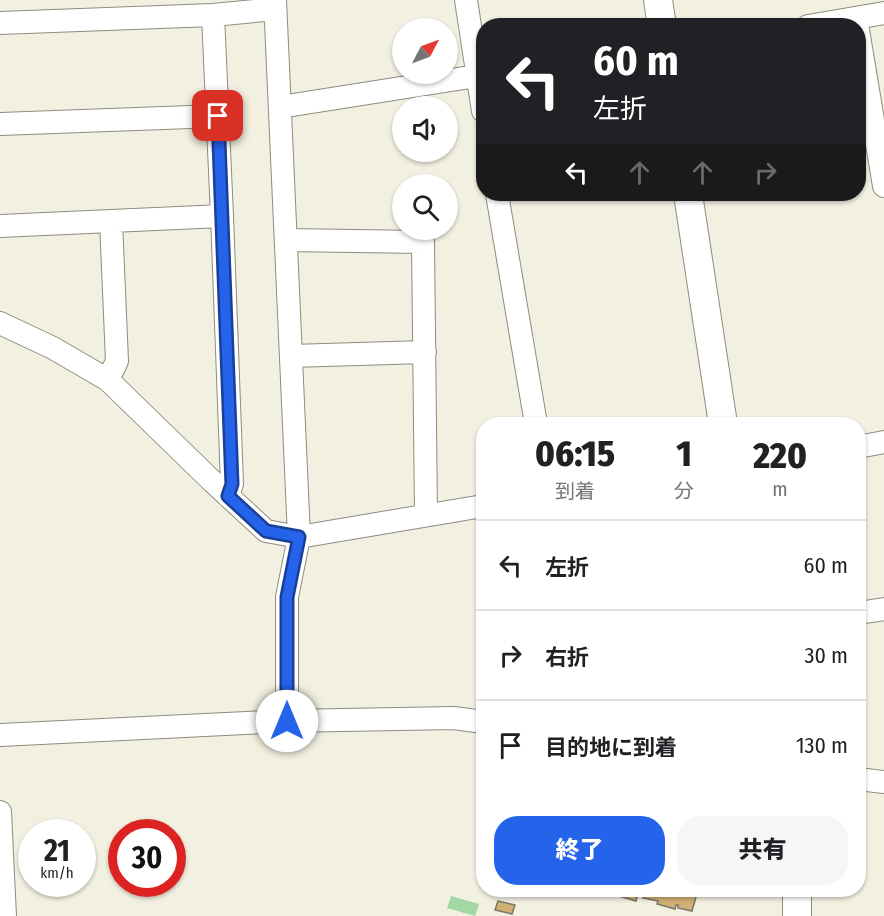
<!DOCTYPE html>
<html lang="ja">
<head>
<meta charset="utf-8">
<style>
	body { margin:0; font-family:"Fira Sans Condensed","Noto Sans JP",sans-serif; background:#f6f6f6; color:#202124; height:100vh; display:flex; flex-direction:column; font-size:22px; white-space:nowrap }
	* { box-sizing:border-box; margin:0 }
	p { font-size:20px; color:#757577 }
	.icon { flex:none; width:33px; height:33px; fill:none; stroke:currentColor; stroke-width:2; stroke-linecap:round; stroke-linejoin:round }
	.map { position:relative; flex:1; overflow:hidden }
	.sheet { position:absolute; left:476px; top:417px; width:390px; height:480px; display:flex; flex-direction:column; background:#fff; border-radius:24px; box-shadow:0 2px 4px #0004 }
	.sheet>* { flex:none }
	.top-card { position:absolute; left:476px; top:18px; width:390px; height:183px; border-radius:24px; box-shadow:0 2px 4px #0004; background:#202124; color:#fff; overflow:hidden }
	.needle { width:39px; rotate:49deg }
	.controls { position:absolute; left:392px; top:18px; display:grid; gap:12px }
	.controls a { display:grid; place-items:center; width:66px; height:66px; border-radius:50%; background:#fff; box-shadow:0 2px 4px #0004; font-size:30px }
	.speed { position:absolute; left:18px; top:819px; display:flex; gap:12px; font-size:30px; font-weight:700; text-align:center }
	.speed>* { display:grid; place-content:center; width:78px; height:78px; border-radius:50%; background:#fff; box-shadow:0 2px 4px #0004; line-height:1 }
	.speed small { font-size:15px; font-weight:400 }
	.speed .limit { border:9px solid #d22; background:#fff; color:#111 }
	.pin { position:absolute; display:grid; place-items:center; width:51px; height:51px; color:#fff; margin:-26px; border-radius:12px; box-shadow:0 3px 9px #0006 }
	.me { position:absolute; width:66px; margin:-33px; rotate:0deg; stroke-linejoin:round; filter:drop-shadow(0 0 4px #0008) }
	.turn { display:flex; align-items:center; gap:21px; height:126px; padding:0 18px; font-size:27px }
	.turn .icon { width:78px; height:78px; stroke-width:2.5 }
	.turn b { display:block; font-size:42px; line-height:51px }
	.lanes { display:flex; align-items:center; height:57px; padding:0 18px; background:#0003; justify-content:center; gap:30px; direction:ltr }
	.lanes .off { opacity:.35 }
	.eta { display:flex; justify-content:space-evenly; align-items:center; height:102px; text-align:center }
	.eta b { font-size:36px; font-weight:800; line-height:42px }
	.cta { display:flex; gap:12px; margin-top:auto; padding:12px 18px }
	.cta a { flex:1; height:69px; border-radius:24px; background:#2563eb; color:#fff; font-size:24px; font-weight:800; line-height:69px; text-align:center }
	.cta a+a { background:#f6f6f6; color:#202124 }
	ul { padding:0; list-style:none }
	li { display:flex; align-items:center; gap:18px; height:90px; padding:0 18px; border-top:2px solid #e0e0e0 }
	li div { flex:1 }
	li b { display:block; font-size:22px }
	li em { font-style:normal }
	.map>svg:first-child { display:block }
</style>
</head>
<body>
<div class="map">
<svg width="884" height="916" viewBox="0 0 884 916">
	<rect width="100%" height="100%" fill="#f2f1e1"/>
	<path fill="#a3d7a6" d="M451 896 479 904 475 916 447 908Z"/>
	<path fill="#d1b075" stroke="#7d7669" stroke-width="1.5" d="M613 890H639L636 901 612 894Z
		M646 890H698L692 911 678 908V905H676L675 909 657 904 658 901 643 898Z
		M498 901 515 905 512 914 495 910Z"/>
	<g fill="none" stroke-linecap="round" stroke-linejoin="round">
		<defs>
			<path id="minor" d="M275 0 299 537 287 597V721
				M466 0 483 111
				M213 15 222 216
				M0 23 213 15 275 9
				M808 26 884 13
				M858 30 884 186
				M280 107 483 75
				M0 124 218 116
				M497 194 536 424
				M0 226 222 216 232 484 228 496
				M286 240 423 242 426 515
				M0 323 53 348 108 380 213 482 266 531 299 537 483 506
				M291 356 425 352
				M108 380 117 361 111 221
				M858 447 884 442
				M858 613 884 609
				M0 735 287 721 454 718 483 722
				M858 779 884 782
				M0 812 5 916"/>
			<path id="tertiary" d="M658 0 662 26
				M688 194 723 424
				M797 890V916"/>
		</defs>
		<use href="#minor" stroke="#8d8c7e" stroke-width="24"/>
		<use href="#tertiary" stroke="#8d8c7e" stroke-width="30"/>
		<use href="#minor" stroke="#fff" stroke-width="22"/>
		<use href="#tertiary" stroke="#fff" stroke-width="28"/>
	</g>
	<g fill="none" stroke-linecap="round" stroke-linejoin="round">
		<defs>
			<path id="route" d="M218 116 232 484 228 496 266 531 299 537 287 597V721"/>
		</defs>
		<use href="#route" stroke="#184099" stroke-width="15"/>
		<use href="#route" stroke="#2563eb" stroke-width="10"/>
	</g>
</svg>
<div class="controls">
<a><svg class="needle" viewBox="-14 -14 28 28"><path d="M0-13l5 13h-10z" fill="#e53935"/><path d="M0 13l5-13h-10z" fill="#757577"/></svg></a>
<a><svg class="icon" aria-label="sound" viewBox="0 0 24 24"><path d="M4 9h4l5-4v14l-5-4H4zM17 9q2 3 0 6"/></svg></a>
<a><svg class="icon" aria-label="search" viewBox="0 0 24 24"><circle cx="10" cy="10" r="6"/><path d="M15 15l6 6"/></svg></a>
</div>
<div class="speed"><div>21<small>km/h</small></div><div class="limit">30</div></div>
<div class="pin" style="left:218px;top:116px;background:#d93025"><svg class="icon" aria-label="arrive" viewBox="0 0 24 24"><path d="M6 21V4h12l-3 4 3 4H6"/></svg></div>
<svg class="me" style="left:287px;top:721px" viewBox="-20 -20 40 40"><circle r="19" fill="#fff"/><path d="M0-13L10 11 0 6-10 11z" fill="#2563eb"/></svg>
<div class="top-card">
<div class="turn"><svg class="icon" aria-label="left" viewBox="0 0 24 24"><path d="M17 20v-9H6M10 6l-5 5 5 5"/></svg><div><b>60 m</b>左折</div></div>
<div class="lanes"><svg class="icon" aria-label="left" viewBox="0 0 24 24"><path d="M17 20v-9H6M10 6l-5 5 5 5"/></svg><svg class="icon off" aria-label="ahead" viewBox="0 0 24 24"><path d="M12 20V5M6 11l6-6 6 6"/></svg><svg class="icon off" aria-label="ahead" viewBox="0 0 24 24"><path d="M12 20V5M6 11l6-6 6 6"/></svg><svg class="icon off" aria-label="right" viewBox="0 0 24 24"><path d="M7 20v-9h11M14 6l5 5-5 5"/></svg></div>
</div>
<section class="sheet">
<div class="eta">
<div><b>06:15</b><p>到着</p></div>
<div><b>1</b><p>分</p></div>
<div><b>220</b><p>m</p></div>
</div>
<ul>
<li><svg class="icon" aria-label="left" viewBox="0 0 24 24"><path d="M17 20v-9H6M10 6l-5 5 5 5"/></svg><div><b>左折</b></div><em>60 m</em></li>
<li><svg class="icon" aria-label="right" viewBox="0 0 24 24"><path d="M7 20v-9h11M14 6l5 5-5 5"/></svg><div><b>右折</b></div><em>30 m</em></li>
<li><svg class="icon" aria-label="arrive" viewBox="0 0 24 24"><path d="M6 21V4h12l-3 4 3 4H6"/></svg><div><b>目的地に到着</b></div><em>130 m</em></li>
</ul>
<div class="cta"><a>終了</a><a>共有</a></div>
</section>
</div>
</body>
</html>
